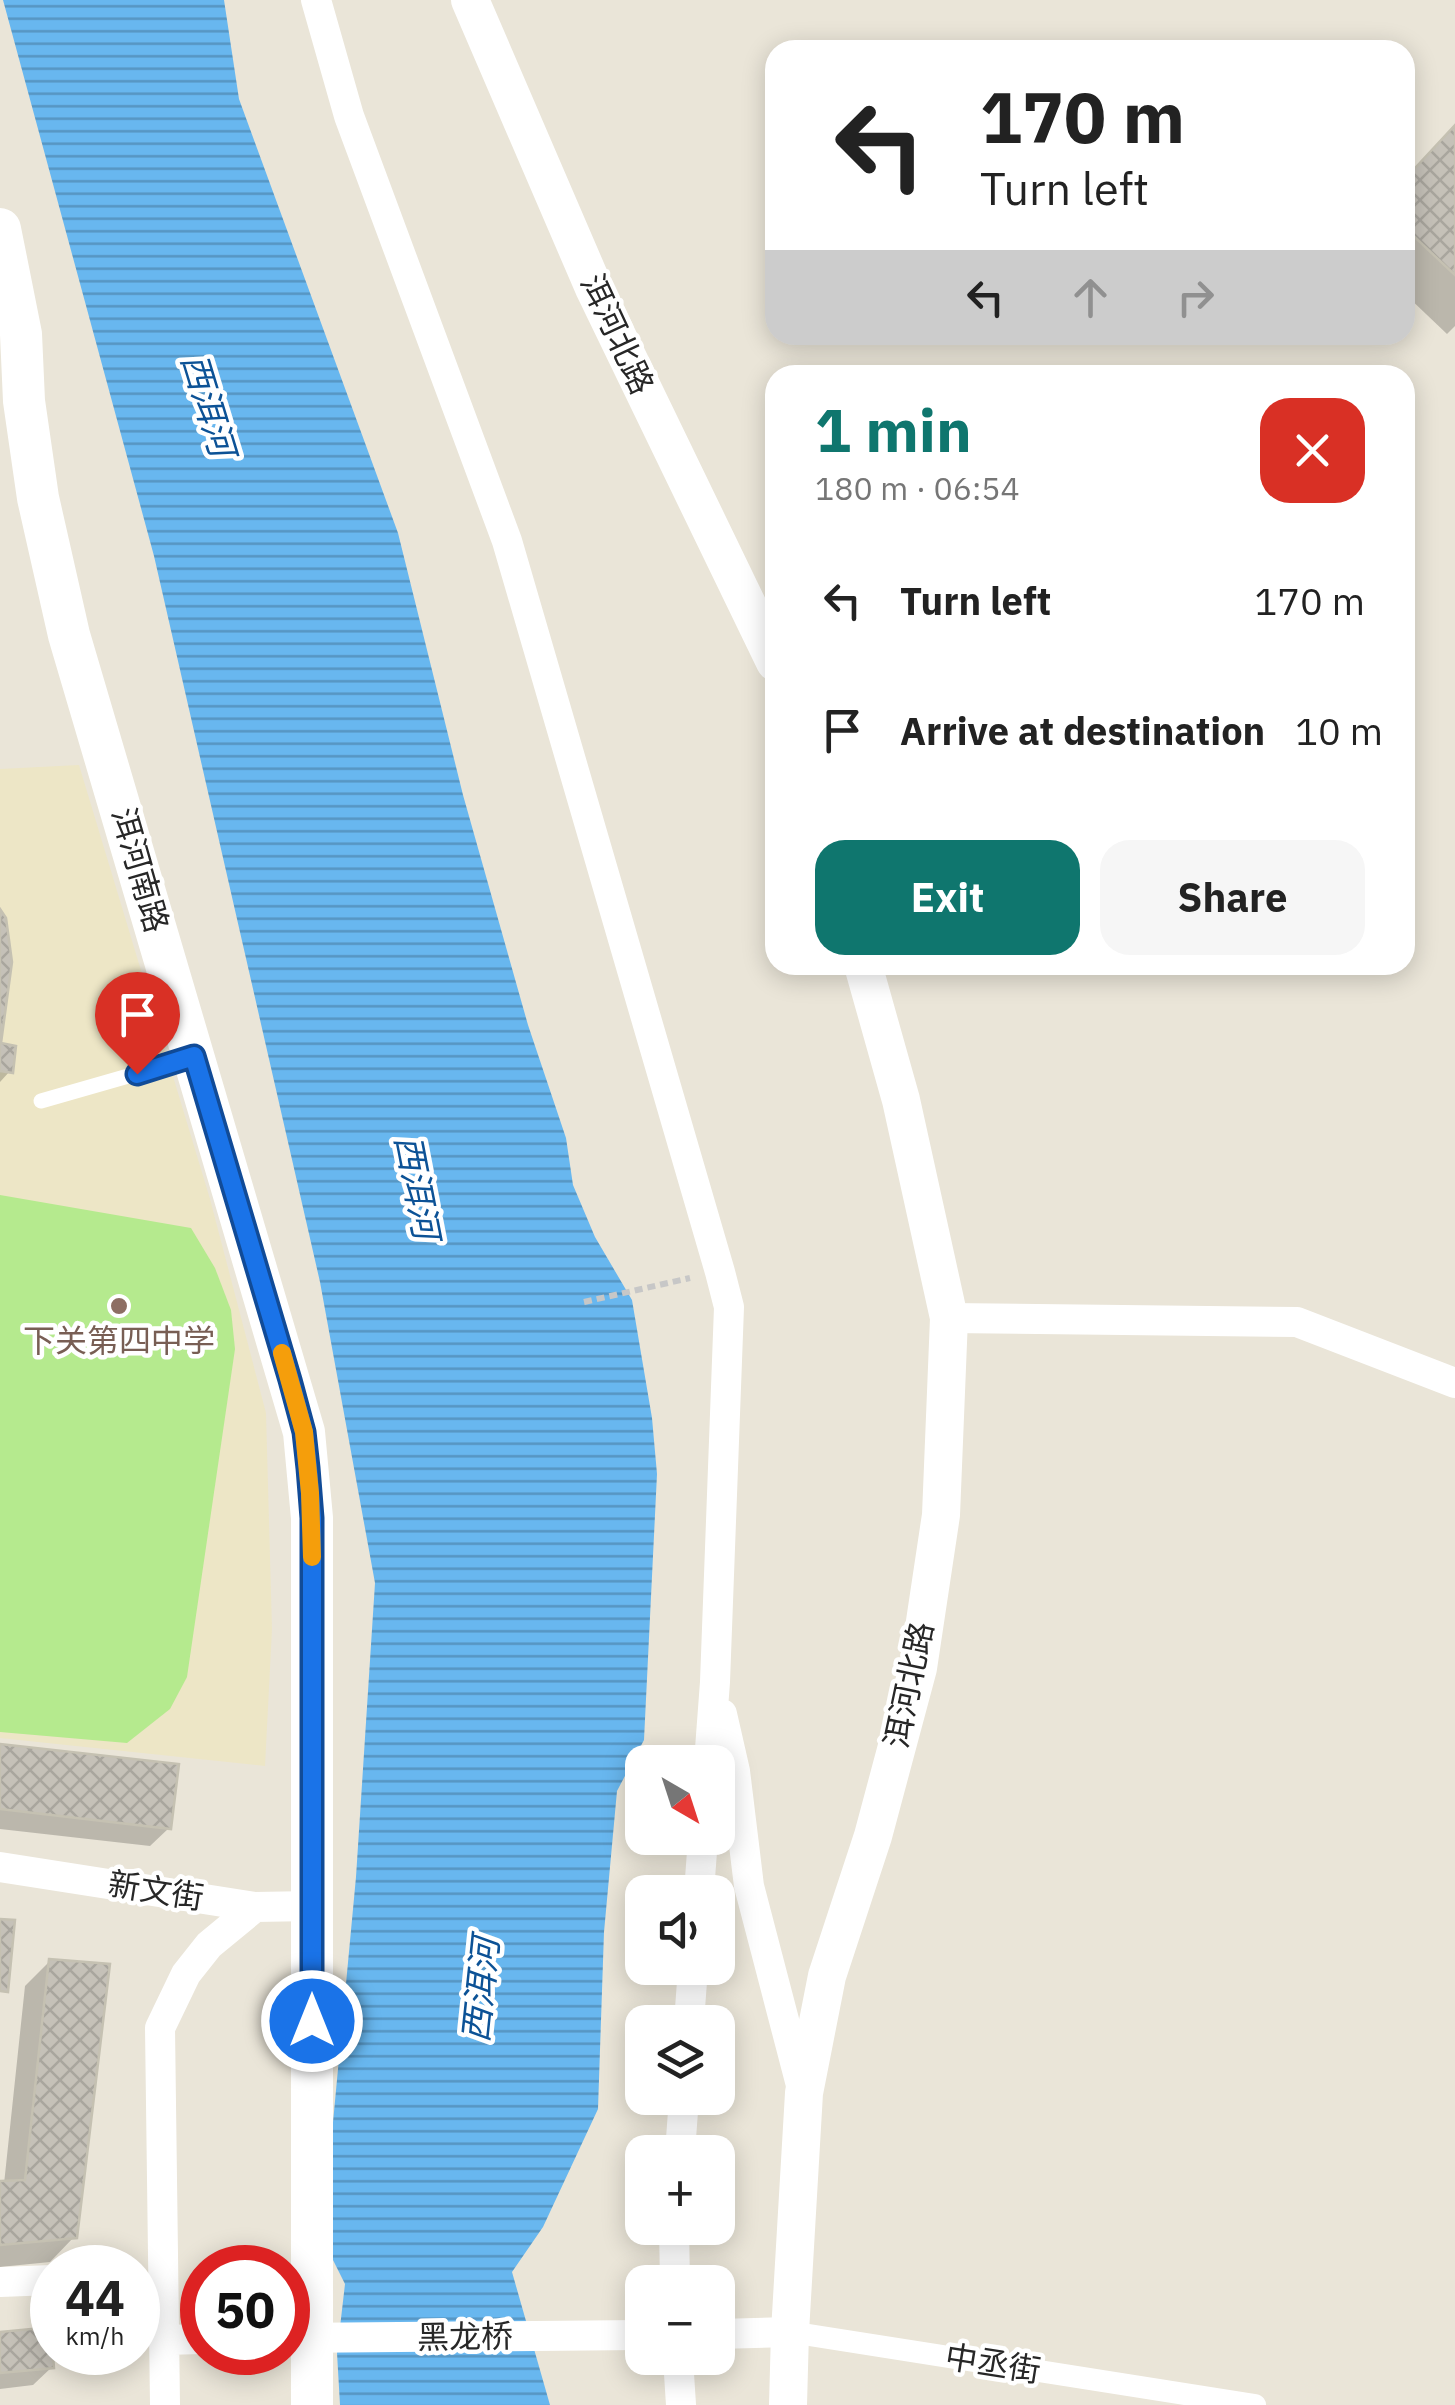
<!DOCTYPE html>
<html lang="en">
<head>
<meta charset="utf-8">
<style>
	body { margin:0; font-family:"IBM Plex Sans","Noto Sans SC",sans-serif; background:#f6f6f6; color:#222; height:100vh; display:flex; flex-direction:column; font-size:38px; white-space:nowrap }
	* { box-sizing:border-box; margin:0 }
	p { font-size:32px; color:#767676 }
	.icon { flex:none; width:55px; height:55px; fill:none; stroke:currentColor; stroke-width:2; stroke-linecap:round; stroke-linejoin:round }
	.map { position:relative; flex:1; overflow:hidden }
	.details { position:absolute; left:765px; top:365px; width:650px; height:610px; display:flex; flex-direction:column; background:#fff; border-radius:30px; box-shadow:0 5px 25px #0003 }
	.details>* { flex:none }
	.top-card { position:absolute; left:765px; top:40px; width:650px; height:305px; border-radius:30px; box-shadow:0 5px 25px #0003; background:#fff; color:#222; overflow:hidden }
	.needle { width:65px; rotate:141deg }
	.buttons { position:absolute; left:625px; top:1745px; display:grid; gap:20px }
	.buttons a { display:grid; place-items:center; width:110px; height:110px; border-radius:20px; background:#fff; box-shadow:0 5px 25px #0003; font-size:50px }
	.speed { position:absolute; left:30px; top:2245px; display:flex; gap:20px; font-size:50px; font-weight:700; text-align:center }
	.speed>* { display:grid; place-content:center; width:130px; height:130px; border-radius:50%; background:#fff; box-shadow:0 5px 25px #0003; line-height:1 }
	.speed small { font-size:25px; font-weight:400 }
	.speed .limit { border:15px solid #d22; background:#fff; color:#111 }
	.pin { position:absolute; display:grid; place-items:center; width:85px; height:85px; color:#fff; margin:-102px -42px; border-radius:50% 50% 50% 0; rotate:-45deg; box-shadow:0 0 10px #0007 }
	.pin .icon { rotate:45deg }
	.me { position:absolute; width:110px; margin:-55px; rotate:0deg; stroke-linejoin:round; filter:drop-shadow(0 0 8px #0008) }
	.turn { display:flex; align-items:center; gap:35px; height:210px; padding:0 50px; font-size:45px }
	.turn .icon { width:130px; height:130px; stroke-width:2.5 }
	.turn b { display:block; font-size:70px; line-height:85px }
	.lanes { display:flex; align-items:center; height:95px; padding:0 50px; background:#0003; justify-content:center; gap:50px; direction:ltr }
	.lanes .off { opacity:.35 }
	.round { display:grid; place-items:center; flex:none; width:105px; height:105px; border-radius:30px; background:#f6f6f6 }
	.overview { display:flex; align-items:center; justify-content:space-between; height:170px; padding:0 50px }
	h1 { font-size:60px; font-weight:700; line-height:75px; color:#0f766e }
	.action { display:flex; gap:20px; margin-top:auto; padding:20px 50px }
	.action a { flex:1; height:115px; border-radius:30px; background:#0f766e; color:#fff; font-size:40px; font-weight:700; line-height:115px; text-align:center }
	.action a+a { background:#f6f6f6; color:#222 }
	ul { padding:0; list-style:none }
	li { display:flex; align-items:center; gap:30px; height:130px; padding:0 50px }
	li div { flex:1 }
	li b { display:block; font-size:38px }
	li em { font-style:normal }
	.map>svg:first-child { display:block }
</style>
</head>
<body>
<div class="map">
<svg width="1455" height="2405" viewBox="0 0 1455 2405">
	<defs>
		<pattern id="water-rules" width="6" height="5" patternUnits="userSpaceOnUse" patternTransform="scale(2.5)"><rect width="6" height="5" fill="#68b7ef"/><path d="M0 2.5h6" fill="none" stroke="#5695c2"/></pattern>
		<pattern id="building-cross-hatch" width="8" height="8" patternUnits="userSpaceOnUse" patternTransform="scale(2.5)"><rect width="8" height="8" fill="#c5c1b8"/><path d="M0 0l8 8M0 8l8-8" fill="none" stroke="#a9a69e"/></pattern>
	</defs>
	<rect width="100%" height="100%" fill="#eae5d8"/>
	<path fill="#ede6c6" d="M79 765 210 1199 266 1413 272 1629 265 1766 0 1738V769Z"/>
	<path fill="#b5ea8e" d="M0 1195 191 1228 215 1268 231 1310 235 1349 187 1677 170 1709 127 1743 0 1732Z"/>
	<path fill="url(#water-rules)" d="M3 0H224L239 99 398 533 463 795 528 1025 566 1138 573 1185 595 1237 632 1300 652 1418 657 1474 644 1740 617 1791 604 1932 598 2109 543 2227 512 2272 550 2405H340L337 2353 345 2284 330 2254 326 2197 356 1877 375 1583 320 1282 154 556Z"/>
	<path fill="#0003" d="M1455 127V326L1447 334 1405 294V180Z
		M0 1045 10 1071 0 1082Z
		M0 1747 169 1828 150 1846 0 1829Z
		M50 1961 74 2237 50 2262 0 2267V2184H4L25 1986Z
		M0 2335 52 2367 33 2385 0 2389Z"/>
	<path fill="url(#building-cross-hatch)" stroke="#c5c1b2" stroke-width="2.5" d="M1455 125V275L1405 228V179Z
		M0 909 6 918 12 962 1 1043 16 1046 13 1073 0 1071Z
		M0 1744 179 1764 171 1829 0 1809Z
		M0 1919 15 1920 8 1992 0 1991Z
		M49 1959 110 1964 77 2238 0 2245V2181L25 2180Z
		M51 2327 54 2368 0 2373V2332Z"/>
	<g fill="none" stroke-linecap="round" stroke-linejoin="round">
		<path stroke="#c7c7c7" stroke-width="6" stroke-dasharray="8 5" stroke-linecap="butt" d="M584 1302 690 1278"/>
		<path stroke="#fff" stroke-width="15" d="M41 1101 191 1058"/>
		<path stroke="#fff" stroke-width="22" d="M790 2332 1255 2405"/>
		<path stroke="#fff" stroke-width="30" d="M316 0 349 116 507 541 720 1272 729 1307 715 1682 709 1762
			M949 1318 1297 1322 1455 1383
			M722 1714 735 1771 749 1886 802 2089
			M0 1867 255 1907 312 1906
			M699 1892 703 1838
			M689 2022 693 1968
			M680 2152 684 2098
			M674 2228 675 2282
			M0 2282 52 2280
			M718 2334 790 2332
			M288 2338 642 2335
			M165 2340 202 2339
			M678 2358 681 2405
			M165 2405 160 2028 186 1974 209 1945 255 1907"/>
		<path stroke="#fff" stroke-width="38" d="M470 0 594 288 775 662
			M788 2405 790 2332 804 2093 827 1976 873 1836 918 1668 941 1515 949 1318 901 1100 863 965"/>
		<path stroke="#fff" stroke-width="42" d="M0 229 21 334 24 401 38 498 69 635 304 1432 312 1518V2405"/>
	</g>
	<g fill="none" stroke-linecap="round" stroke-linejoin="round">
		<defs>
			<path id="route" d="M137 1074 194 1056 290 1380 304 1432 308 1468 312 1518V2021"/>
		</defs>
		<use href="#route" stroke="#114b97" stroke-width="25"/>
		<use href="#route" stroke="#1a73e8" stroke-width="18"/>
		<path stroke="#f59e0b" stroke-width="18" d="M282 1353 304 1432 310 1493 312 1557"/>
	</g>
	<circle fill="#8d6e63" stroke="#fff" stroke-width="4" cx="119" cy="1306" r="10"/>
	<g text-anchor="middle" stroke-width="9" stroke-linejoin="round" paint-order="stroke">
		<g font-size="32" fill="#272727" stroke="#fff">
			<text transform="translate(617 334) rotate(65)" y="11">洱河北路</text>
			<text transform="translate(140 870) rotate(74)" y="11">洱河南路</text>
			<text transform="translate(909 1685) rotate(-78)" y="11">洱河北路</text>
			<text transform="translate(156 1891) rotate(9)" y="11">新文街</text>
			<text transform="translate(465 2337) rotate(-1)" y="11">黑龙桥</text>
			<text transform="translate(993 2364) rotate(9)" y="11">中丞街</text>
		</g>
		<g font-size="32" fill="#785e54" stroke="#fff">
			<text x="119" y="1352">下关第四中学</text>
		</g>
		<g font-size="35" font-style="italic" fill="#0c5296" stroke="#fff">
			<text transform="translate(208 405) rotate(73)" y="12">西洱河</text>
			<text transform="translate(417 1187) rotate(79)" y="12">西洱河</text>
			<text transform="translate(481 1990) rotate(-84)" y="12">西洱河</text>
		</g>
	</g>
</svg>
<div class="buttons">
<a><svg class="needle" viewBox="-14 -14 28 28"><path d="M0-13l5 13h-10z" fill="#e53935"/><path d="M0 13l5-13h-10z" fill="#767676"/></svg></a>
<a><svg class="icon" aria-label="sound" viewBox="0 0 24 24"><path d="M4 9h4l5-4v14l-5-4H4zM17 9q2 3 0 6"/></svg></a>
<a><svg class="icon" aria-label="layers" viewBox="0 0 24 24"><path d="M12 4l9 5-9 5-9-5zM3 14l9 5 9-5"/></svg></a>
<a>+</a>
<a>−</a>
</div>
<div class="speed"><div>44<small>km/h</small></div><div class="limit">50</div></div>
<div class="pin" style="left:137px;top:1074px;background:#d93025"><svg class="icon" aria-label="arrive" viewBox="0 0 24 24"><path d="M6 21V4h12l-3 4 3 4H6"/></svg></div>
<svg class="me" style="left:312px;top:2021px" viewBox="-20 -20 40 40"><circle r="17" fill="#1a73e8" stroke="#fff" stroke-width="3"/><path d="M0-11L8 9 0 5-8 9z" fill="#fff"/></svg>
<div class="top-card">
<div class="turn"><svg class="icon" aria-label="left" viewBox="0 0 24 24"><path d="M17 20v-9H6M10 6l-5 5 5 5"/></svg><div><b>170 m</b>Turn left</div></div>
<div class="lanes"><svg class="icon" aria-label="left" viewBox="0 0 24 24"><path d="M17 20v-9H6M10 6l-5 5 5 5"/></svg><svg class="icon off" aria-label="ahead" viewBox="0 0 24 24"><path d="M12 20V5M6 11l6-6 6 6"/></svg><svg class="icon off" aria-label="right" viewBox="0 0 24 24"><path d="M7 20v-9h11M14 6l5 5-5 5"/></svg></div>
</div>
<section class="details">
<div class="overview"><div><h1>1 min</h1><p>180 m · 06:54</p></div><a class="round" style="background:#d93025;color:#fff"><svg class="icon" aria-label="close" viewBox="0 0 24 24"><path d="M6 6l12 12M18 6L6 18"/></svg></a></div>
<ul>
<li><svg class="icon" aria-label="left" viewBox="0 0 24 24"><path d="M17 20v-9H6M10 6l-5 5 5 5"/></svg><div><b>Turn left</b></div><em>170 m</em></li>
<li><svg class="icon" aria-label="arrive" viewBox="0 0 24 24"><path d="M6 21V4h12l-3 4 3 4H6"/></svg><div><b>Arrive at destination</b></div><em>10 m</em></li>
</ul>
<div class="action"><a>Exit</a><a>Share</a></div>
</section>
</div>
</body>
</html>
